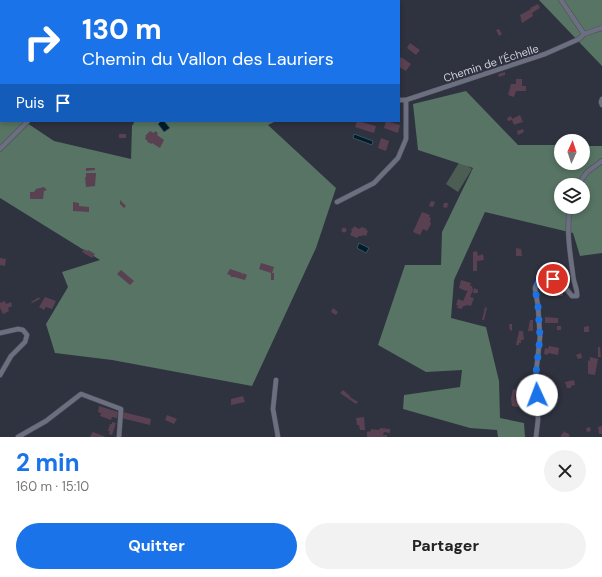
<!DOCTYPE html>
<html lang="fr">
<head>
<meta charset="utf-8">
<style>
	body { margin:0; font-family:"DM Sans",sans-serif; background:#f2f2f2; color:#222; height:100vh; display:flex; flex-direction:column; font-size:15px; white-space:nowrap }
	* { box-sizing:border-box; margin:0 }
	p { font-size:13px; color:#767676 }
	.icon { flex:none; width:22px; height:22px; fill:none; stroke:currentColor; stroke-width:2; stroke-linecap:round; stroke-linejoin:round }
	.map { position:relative; height:437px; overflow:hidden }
	.sheet { display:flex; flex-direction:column; background:#fff; flex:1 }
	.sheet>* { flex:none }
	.guide { position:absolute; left:0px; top:0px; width:400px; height:122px; box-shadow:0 2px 6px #0003; background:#1a73e8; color:#fff; overflow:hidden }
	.needle { width:26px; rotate:3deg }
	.controls { position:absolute; left:554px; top:134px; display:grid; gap:8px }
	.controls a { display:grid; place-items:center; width:36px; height:36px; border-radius:50%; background:#fff; box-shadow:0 2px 6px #0003; font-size:20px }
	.pin { position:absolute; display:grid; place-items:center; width:34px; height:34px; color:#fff; margin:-17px; border:2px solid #fff; border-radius:50%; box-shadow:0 1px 4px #0007 }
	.me { position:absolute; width:44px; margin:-22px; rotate:358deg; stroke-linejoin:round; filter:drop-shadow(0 0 3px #0008) }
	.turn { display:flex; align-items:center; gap:14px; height:84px; padding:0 16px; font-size:18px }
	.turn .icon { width:52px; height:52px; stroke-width:2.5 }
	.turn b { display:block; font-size:28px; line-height:34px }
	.then { display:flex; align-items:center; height:38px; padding:0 16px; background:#0003; gap:8px; font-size:15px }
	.round { display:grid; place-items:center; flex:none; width:42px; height:42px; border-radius:21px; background:#f2f2f2 }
	.summary { display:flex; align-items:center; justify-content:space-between; height:68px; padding:0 16px }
	h1 { font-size:24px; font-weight:700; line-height:30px; color:#1a73e8 }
	.primary-button { display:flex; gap:8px; margin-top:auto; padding:8px 16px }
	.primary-button a { flex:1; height:46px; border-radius:24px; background:#1a73e8; color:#fff; font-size:16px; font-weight:700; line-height:46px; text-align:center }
	.primary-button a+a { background:#f2f2f2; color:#222 }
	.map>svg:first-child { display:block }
</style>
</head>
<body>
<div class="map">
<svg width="602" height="437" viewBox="0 0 602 437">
	<rect width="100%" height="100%" fill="#2f323f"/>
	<path fill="#4c5e54" d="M460 161 472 169 458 192 446 184Z"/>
	<path fill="#577464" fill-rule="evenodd" d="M0 0H85L1 1 0 4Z
		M539 0H602V66Z
		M0 47H1V121H24L54 141 131 159 132 126 135 121H276L268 125 336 188 316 248 252 386 112 360 55 353 46 324 68 287 62 272 100 260 0 198Z
		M466 91 518 145H561V163H583V146H602V253L580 256 573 233 485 212 454 280 451 318 486 327 499 381 500 418 524 423 525 437H498L497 430 470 428 403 409 404 395 460 387 462 370 426 372 378 345 405 265H441L442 232 473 168 418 150 413 104ZM561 185H583V207H561Z"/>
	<path fill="#011c2a" stroke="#3f525f" d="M161 121H164L170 128 164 132 158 124Z
		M354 134 373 141 372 145 353 138Z
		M359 243 369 248 366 253 357 248Z"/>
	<path fill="#5a4152" d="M538 4 540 8 532 13 533 16 522 23 520 15 531 9 530 8Z
		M499 29 502 34 499 36 496 30Z
		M410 43 420 50 416 55 407 48Z
		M401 57 411 64 406 71 399 67V60Z
		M505 72V75L499 77 498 74Z
		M516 79H522V86H526V91H516L514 97 508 95 511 84H516Z
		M520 115 523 122 516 124 514 125 512 120 508 121 507 118 511 116 512 119Z
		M357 121 376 126 374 133 355 127Z
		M386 121 400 125 398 133 384 128Z
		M523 129 524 132 518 135 517 131Z
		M150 131 154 133 155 131 158 133 157 135 164 140 160 148 152 143V144L147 142 148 141 145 139 146 136H145Z
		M119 134H126V138H119Z
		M381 138 389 141 386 151 378 148Z
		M86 168H95V170L86 171Z
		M86 173H96L95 186 86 187 85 177H86Z
		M44 187 47 190 44 191 43 199H30V192H34L36 189Z
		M120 200 126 206 124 208 120 204Z
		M431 201 435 202 433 207 429 206Z
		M73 202 79 203V206L89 207V212L73 211Z
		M444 203H448L447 208 443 207Z
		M422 212 430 215 429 217 431 218 430 221 431 224 427 231 423 229 420 235 413 232Z
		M354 226 359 229 362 227 367 229 366 230 368 231 366 236 363 235 362 236H359L357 238 350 235 352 231 351 230 352 228 353 229Z
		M341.5 230a2.5 2.5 0 1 1 5 0a2.5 2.5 0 1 1-5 0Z
		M516 248 521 249 522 256H516Z
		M84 249 87 251 88 250 95 254 92 258 82 252Z
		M477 251 478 256 483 254 484 260 477 261V271H473V252Z
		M0 258 6 259 5 266 0 265Z
		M261 263 274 267 272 273H274V280H271V273L259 269Z
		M230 269 242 273V276L243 273 247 275 245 280 234 277H231L230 275 227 274Z
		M121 270 134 281 130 285 117 274Z
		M461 280 471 283 470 286H472L473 290 470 297 474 298 471 306 467 305 462 307V309L457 308 458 305H456L458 299 463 301 468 290 466 291 459 288Z
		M547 285H554V286L557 287H560V293L563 292V296H557V291H547Z
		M474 288 478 290V293H473Z
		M39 297 40 299 32 303 31 302Z
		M45 297 56 301 52 309 46 307 44 310 39 307Z
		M5 301 6 304 11 302 12 306 8 308 9 311 3 314 0 308V303Z
		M485 307 487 308 484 320H482Z
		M333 308 338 312 336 315 331 312Z
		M545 317 558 318V323H545Z
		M530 320H533V331H528Z
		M509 324H512V330L510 331Z
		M557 326H561V330H557Z
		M589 326V332H584V327Z
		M519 331H523L524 340H521V343H519V345H516Z
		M549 346 559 348 558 355 548 353V355L544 354 545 348 548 349Z
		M598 347H600L601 357H598Z
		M581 353 582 358 578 359 576 355Z
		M590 357 598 359 595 375 588 374V360L590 361Z
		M526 378 533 379 534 391H527V389L525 388Z
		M574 380 575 385 571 386V388H567L565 382Z
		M513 389 516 390 515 399H519L518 407 512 406 511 398Z
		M343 390 350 396V397L358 402 356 404 340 393Z
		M243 396 245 402 231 405V399Z
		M99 406 118 412 117 418 112 417 111 420 100 416 101 413 98 412Z
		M123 412 151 419 150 425 121 418Z
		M167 415 177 419 174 424 165 420Z
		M364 417 365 430H360L359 425H357L356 418Z
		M112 422 116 423 112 435 109 434 110 431H108L110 424H112Z
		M602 426V434H599L598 427Z
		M590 427 591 431 587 432 586 428Z
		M380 428 390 429V433L384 432 383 435H387V437H367V432L371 431V429L379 430Z
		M565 431 566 433H568L570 437H561V435Z
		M93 432 106 437H90L92 433Z"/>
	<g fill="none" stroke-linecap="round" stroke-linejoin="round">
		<defs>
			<path id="street" d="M561 0 584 34
				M602 99 601 102 602 105
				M399 100H406L545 54 579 39 584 34 602 28
				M0 149 28 121
				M578 185 587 172 602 161
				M337 202 374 183 398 158 406 139V100
				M0 333 18 329 23 330 27 335 25 342 11 356 0 375
				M276 380 273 409 278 437
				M18 437 46 421 81 394 121 409 119 437
				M536 437 538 420 536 373 540 337 538 306 535 288 536 285 542 280 553 279 563 285 572 296H577C578 289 573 282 573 275 570 253 566 229 570 207"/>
		</defs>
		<use href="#street" stroke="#4b4d58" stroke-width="5.5"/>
		<use href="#street" stroke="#6c6f7f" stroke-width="4.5"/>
	</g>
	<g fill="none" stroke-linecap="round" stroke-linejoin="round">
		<path stroke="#1a73e8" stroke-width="7" stroke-dasharray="0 12.6" d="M537 395 536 373 540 337 538 306 535 288 536 285 542 280 553 279"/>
	</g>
	<g text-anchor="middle" stroke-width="4" stroke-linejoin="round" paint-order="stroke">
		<g font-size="11" fill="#cfd1da" stroke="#2f323f">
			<text transform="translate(491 63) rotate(-18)" y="4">Chemin de l’Échelle</text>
		</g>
	</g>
</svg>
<div class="controls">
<a><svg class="needle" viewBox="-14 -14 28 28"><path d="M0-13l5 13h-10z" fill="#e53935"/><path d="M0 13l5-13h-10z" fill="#767676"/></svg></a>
<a><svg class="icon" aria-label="layers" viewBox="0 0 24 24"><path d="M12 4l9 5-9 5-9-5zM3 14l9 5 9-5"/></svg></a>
</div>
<div class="pin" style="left:553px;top:279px;background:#d93025"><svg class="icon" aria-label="arrive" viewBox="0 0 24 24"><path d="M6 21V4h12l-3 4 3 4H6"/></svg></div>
<svg class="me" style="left:537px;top:395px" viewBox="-20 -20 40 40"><circle r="19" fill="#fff"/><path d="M0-13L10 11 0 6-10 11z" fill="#1a73e8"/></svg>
<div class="guide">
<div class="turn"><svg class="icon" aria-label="right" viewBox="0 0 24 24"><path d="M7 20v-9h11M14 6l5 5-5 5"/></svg><div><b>130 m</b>Chemin du Vallon des Lauriers</div></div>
<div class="then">Puis<svg class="icon" aria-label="arrive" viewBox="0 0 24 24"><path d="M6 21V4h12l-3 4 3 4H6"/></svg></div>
</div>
</div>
<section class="sheet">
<div class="summary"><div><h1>2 min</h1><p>160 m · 15:10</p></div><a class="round"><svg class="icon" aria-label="close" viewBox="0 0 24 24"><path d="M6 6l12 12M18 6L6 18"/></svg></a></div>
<div class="primary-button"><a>Quitter</a><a>Partager</a></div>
</section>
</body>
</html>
